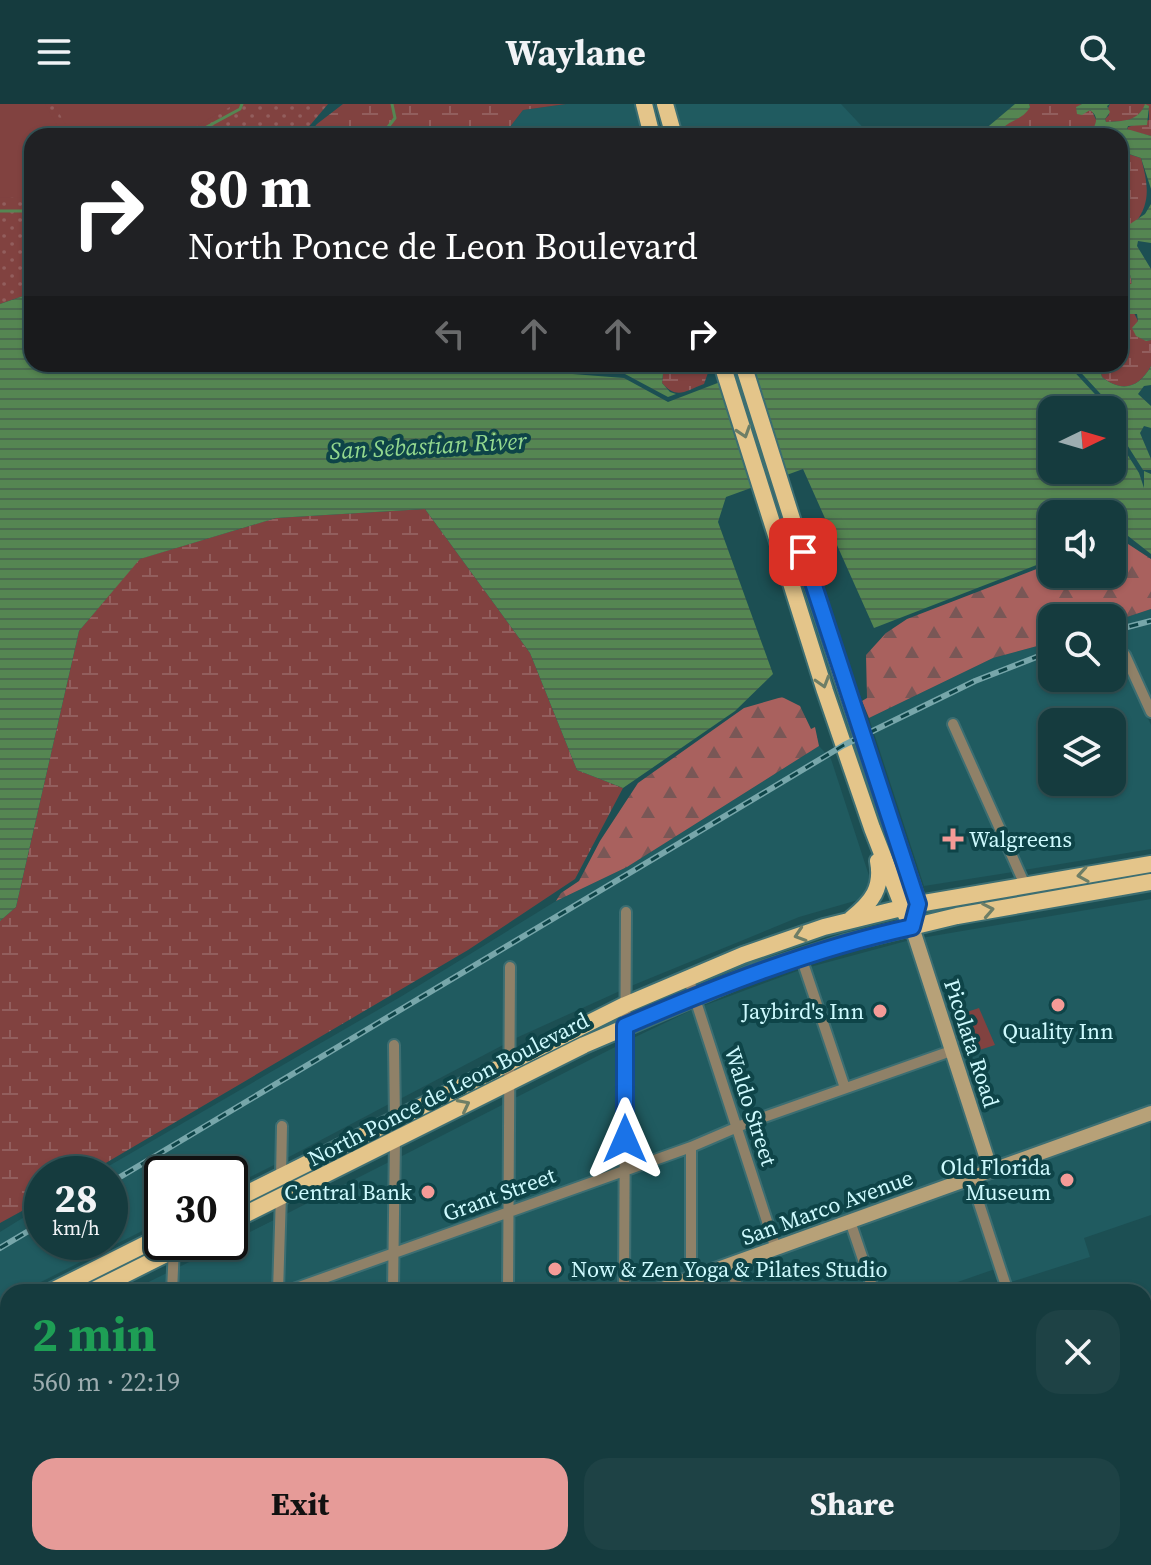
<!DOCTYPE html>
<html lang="en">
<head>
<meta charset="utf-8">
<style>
	body { margin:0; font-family:"Source Serif 4",serif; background:#1e4245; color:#f1f3f6; height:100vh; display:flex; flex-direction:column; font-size:30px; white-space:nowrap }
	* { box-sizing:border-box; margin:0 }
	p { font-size:26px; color:#9dadb0 }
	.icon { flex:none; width:44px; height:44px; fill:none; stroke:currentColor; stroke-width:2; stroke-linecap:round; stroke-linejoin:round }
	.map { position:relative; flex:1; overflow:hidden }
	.side { position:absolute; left:0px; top:1180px; width:1152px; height:282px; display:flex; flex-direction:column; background:#153b3e; border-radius:24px 24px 0 0; box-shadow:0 2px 6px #0004,0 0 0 2px #345558 }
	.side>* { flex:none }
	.hud { position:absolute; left:24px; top:24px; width:1104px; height:244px; border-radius:24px; box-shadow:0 2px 6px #0004,0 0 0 2px #345558; background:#202124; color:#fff; overflow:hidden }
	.needle { width:52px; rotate:85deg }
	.buttons { position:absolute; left:1038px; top:292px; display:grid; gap:16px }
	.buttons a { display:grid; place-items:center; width:88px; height:88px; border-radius:16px; background:#153b3e; box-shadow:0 2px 6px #0004,0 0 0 2px #345558; font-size:40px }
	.speed { position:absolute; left:24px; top:1052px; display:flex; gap:16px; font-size:40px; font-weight:700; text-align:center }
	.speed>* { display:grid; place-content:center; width:104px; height:104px; border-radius:50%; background:#153b3e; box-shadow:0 2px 6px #0004,0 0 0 2px #345558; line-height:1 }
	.speed small { font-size:20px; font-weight:400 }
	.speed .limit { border:4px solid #111; border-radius:12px; background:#fff; color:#111 }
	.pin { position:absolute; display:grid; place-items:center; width:68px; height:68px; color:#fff; margin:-34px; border-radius:16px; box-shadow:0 4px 12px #0006 }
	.me { position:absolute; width:88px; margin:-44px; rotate:0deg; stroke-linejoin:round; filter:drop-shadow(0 0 6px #0008) }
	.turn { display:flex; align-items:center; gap:28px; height:168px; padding:0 32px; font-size:36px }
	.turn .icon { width:104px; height:104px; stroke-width:2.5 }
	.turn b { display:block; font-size:56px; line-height:68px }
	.lanes { display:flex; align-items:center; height:76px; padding:0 32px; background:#0003; justify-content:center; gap:40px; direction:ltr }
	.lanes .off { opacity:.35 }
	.round { display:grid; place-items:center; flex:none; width:84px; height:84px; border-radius:24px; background:#1e4245 }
	.summary { display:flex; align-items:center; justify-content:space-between; height:136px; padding:0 32px }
	h1 { font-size:48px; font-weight:700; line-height:60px; color:#1e9e55 }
	.cta { display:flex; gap:16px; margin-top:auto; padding:16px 32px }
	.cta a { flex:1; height:92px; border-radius:24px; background:#e69b98; color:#111; font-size:32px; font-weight:700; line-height:92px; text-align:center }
	.cta a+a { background:#1e4245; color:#f1f3f6 }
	header { display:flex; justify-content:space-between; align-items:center; height:104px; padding:0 32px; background:#153b3e; font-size:36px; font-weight:700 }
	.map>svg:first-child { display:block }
</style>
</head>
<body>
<header><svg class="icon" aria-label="menu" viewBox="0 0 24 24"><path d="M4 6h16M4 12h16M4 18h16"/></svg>Waylane<svg class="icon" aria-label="search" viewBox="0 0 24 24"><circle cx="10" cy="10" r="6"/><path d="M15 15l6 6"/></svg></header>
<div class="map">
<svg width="1151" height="1461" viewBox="0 0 1151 1461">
	<defs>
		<pattern id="green-dots" width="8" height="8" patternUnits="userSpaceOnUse" patternTransform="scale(2)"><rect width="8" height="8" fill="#814240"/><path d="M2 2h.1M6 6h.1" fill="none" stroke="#925e5d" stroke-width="1.8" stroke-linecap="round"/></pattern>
		<pattern id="forest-firs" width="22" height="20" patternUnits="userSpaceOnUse" patternTransform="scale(2)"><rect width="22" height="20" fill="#a9615e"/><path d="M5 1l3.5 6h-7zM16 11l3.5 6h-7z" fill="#795756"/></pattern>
		<pattern id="wetland-marsh" width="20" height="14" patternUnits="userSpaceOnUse" patternTransform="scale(2)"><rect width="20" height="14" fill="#814240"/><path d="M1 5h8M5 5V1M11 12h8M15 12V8" fill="none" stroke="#925e5d"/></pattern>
		<pattern id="water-rules" width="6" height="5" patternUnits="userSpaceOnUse" patternTransform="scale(2)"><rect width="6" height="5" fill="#558652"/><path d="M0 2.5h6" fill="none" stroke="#4b6b4f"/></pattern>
	</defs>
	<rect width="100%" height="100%" fill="#1c4f53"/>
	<path fill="#205b60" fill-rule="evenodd" d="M566 0H638L646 32H503L523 6Z
		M671 0H841L871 32H680Z
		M1151 505V594L1128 545 1118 549 1151 621V745L1024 766 956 613 946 618 1013 768 924 782 869 614 993 554 1052 538V574H1112V518ZM1052 618H1112V678H1052Z
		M819 642 831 655 873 784 865 794 799 813 631 882 632 804 621 803 620 887 516 934V859L505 858V940L400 995V937H389V1000L287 1054V1018L276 1017V1060L230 1083V1070H162V1117L21 1188H8V1194L0 1198V1128L42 1102V1138H110V1070H95L402 892 556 797 627 763Z
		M1151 795V1003L995 1061 921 834Z
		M910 836 944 945 849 977 810 863Z
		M800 866 838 981 739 1017 703 902Z
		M692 906 730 1023 630 1059 631 935Z
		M619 941V1063L514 1101 515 994Z
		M948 954 984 1065 780 1138 743 1027Z
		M504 1000 502 1105 399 1142 400 1053Z
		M1150 1015 1151 1111 1084 1134 1090 1153 1011 1178 978 1077Z
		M733 1032 769 1142 696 1168V1046Z
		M685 1050V1172L639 1188H629L630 1069Z
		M389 1058 388 1146 283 1183 286 1110Z
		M619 1073 618 1188H513L514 1111Z
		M967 1081 995 1165 929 1188H880L857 1120Z
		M274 1116 272 1187 178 1188 179 1163Z
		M502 1116V1188H399V1153Z
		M847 1123 867 1188H745L737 1164Z
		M388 1156V1188H299Z
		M727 1168 733 1188H669Z
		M167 1169V1188H128Z
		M70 1454H112L115 1461H72Z
		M235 1454H639L619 1461H238Z"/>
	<path fill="url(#green-dots)" d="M0 0H328L301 32H32V189L0 200Z"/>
	<path fill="url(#forest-firs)" d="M1112 436 1125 438 1151 455V505L1112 518V514H1052V538L993 554 869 614 862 597 867 594 866 551 886 529 907 515 1052 459V470H1112Z
		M782 593 800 602 811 625 815 623 819 642 627 763 556 797 561 789 579 777 600 737 638 679 744 604Z"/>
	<path fill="url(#wetland-marsh)" d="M343 0H566L523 6 503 32H307L317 20Z
		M1029 0H1082L1077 3 1092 7 1097 18 1088 32H996L1006 20 1030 3Z
		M1110 0H1151V32L1127 26 1128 23 1149 16V7L1145 1C1138 19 1123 17 1106 18L1105 15 1109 11 1107 6Z
		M1125 49 1141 54C1148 80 1151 98 1136 118 1130 122 1124 122 1122 129 1120 139 1130 167 1132 180L1120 187V60Z
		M1134 209 1138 217 1136 221 1146 237 1151 236V262C1139 284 1122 289 1102 273L1098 260H1120V217L1125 210Z
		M664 260H709L710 263 704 280C685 287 677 296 662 279Z
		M425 405 530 549 577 666 623 684 575 775 468 846 87 1070H42V1096L0 1119V817L16 803 79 527 139 455 276 414Z"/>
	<path fill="#814240" d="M0 0H45L63 32H32V93L0 94Z
		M54 0H235L179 32H72Z
		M979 904 995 941 964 951 955 923 958 921 955 912Z"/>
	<path fill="url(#water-rules)" d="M1015 0H1029L1030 3C1022 18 1006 15 996 32H977Z
		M1082 0H1110L1107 2 1110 8 1105 15 1106 18C1123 17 1138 18 1145 0L1149 2 1147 21 1128 22 1127 25 1151 32V85L1141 54 1126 49 1120 60V32H1088C1095 22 1101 14 1090 6L1082 11 1077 10 1076 3Z
		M1151 100V139L1138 137 1137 142 1151 165V236L1146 237 1136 232 1132 224 1138 217 1137 210H1125L1120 217V187L1132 179 1121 133 1124 124 1145 110Z
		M32 189V260H457L464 269 494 264 624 274 668 298 767 260H1067L1106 302V306H1052V366H1112V326L1139 369 1144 384V367L1151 370V450L1123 428 1112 432V410H1052V455L874 524 803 365 726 393 718 418 773 570 735 607 623 684 577 666 530 549 425 405 276 414 140 455 79 527 16 803 0 817V200Z
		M499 260H664L662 279 670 288 676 290 668 293 625 270Z
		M1073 260H1098L1102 273C1122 289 1139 284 1151 262V281L1144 282 1138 290 1151 302V324L1144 322 1140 329 1151 355V366H1143L1112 317 1109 299Z"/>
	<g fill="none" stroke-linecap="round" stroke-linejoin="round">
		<path stroke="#558652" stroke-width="3" d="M190 32 240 5 242 0
			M377 32 385 27 395 14 392 0
			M0 107H32"/>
		<defs>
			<path id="minor" d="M1125 551 1151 608
				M953 620 1025 781
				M801 853 845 984
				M688 873 776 1145
				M394 941 395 1018
				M691 1043V1175
				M281 1074 282 1022
				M971 1075 1008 1188
				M850 1117 874 1188
				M730 1161 739 1188
				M172 1188 174 1142
				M278 1188 281 1090
				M285 1188 691 1043 747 1019 951 947
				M393 1188 395 1034
				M508 1188 510 863
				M624 1188 626 808
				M0 1253 8 1275
				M1144 1284 1151 1281
				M118 1454 120 1461
				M228 1454 230 1461
				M337 1454 339 1461
				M557 1454 559 1461
				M822 1454 824 1461
				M957 1454 959 1461
				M1091 1454 1093 1461
				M653 1461 672 1454"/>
			<path id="secondary" d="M912 823 991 1067
				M654 1188 1151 1009
				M0 1427 8 1424"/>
			<path id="trunk" d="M644 0 652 32
				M665 0 674 32
				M722 260 825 587 872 724 906 811
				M743 260 841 570 918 800 916 807
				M851 815C872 798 883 784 878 757
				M230 1098 625 901 743 851 824 823 918 800 1151 760
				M230 1118 584 941 755 868 845 839 957 812 1151 778
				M50 1188 162 1132
				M90 1188 190 1138
				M0 1213 8 1209
				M0 1233 8 1229"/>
		</defs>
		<use href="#minor" stroke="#3c6e72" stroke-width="14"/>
		<use href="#secondary" stroke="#3c6e72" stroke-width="18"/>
		<use href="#trunk" stroke="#3c6e72" stroke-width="20"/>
		<use href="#minor" stroke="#8f8168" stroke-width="10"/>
		<use href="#secondary" stroke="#b7a178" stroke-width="14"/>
		<use href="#trunk" stroke="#e4c58a" stroke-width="16"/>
		<defs>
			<path id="rail" d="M1112 527 1151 517
				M110 1079 844 641 975 577 1052 547
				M0 1144 42 1119"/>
		</defs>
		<use href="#rail" stroke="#77a6aa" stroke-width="6"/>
		<use href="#rail" stroke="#0e4448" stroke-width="3" stroke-dasharray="9" stroke-linecap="butt"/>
	</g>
	<defs><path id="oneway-chevron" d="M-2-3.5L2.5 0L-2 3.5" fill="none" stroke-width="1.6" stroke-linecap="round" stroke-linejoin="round" transform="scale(2)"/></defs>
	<g stroke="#6e7e66">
		<use href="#oneway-chevron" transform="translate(744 328) rotate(72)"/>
		<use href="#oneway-chevron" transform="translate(823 578) rotate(73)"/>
		<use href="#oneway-chevron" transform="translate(1083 771) rotate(171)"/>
		<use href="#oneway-chevron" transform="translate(988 806) rotate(-11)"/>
		<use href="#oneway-chevron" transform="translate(800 831) rotate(162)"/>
		<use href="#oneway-chevron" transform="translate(464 1001) rotate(-27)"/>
	</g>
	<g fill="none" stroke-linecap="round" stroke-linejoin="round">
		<defs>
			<path id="route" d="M625 1035V922C718 882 812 845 912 823L918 800 803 448"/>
		</defs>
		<use href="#route" stroke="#114b97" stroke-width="20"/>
		<use href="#route" stroke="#1a73e8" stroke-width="14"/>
	</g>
	<g fill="#f59b97" stroke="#0e4448" stroke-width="3">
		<path d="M949 723h8v8h8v8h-8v8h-8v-8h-8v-8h8z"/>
		<circle cx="1058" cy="901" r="8"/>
		<circle cx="880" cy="907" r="8"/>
		<circle cx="1067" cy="1076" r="8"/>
		<circle cx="428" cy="1088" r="8"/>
		<circle cx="555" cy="1165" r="8"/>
	</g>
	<g text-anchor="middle" stroke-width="8" stroke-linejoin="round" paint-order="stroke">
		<g font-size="22" fill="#cefafe" stroke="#0e4448" text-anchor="end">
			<text x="969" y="743" text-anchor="start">Walgreens</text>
			<text x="864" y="915">Jaybird's Inn</text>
			<text x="1058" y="935" text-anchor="middle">Quality Inn</text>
			<text x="1051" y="1071">Old Florida<tspan x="1051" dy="25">Museum</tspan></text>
			<text x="412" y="1096">Central Bank</text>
			<text x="571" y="1173" text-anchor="start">Now &amp; Zen Yoga &amp; Pilates Studio</text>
		</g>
		<g font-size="22" fill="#cefafe" stroke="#0e4448">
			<text transform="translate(972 939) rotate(72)" y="8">Picolata Road</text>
			<text transform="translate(448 985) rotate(-27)" y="8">North Ponce de Leon Boulevard</text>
			<text transform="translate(751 1002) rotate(72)" y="8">Waldo Street</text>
			<text transform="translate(499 1090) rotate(-20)" y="8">Grant Street</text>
			<text transform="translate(827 1103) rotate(-20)" y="8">San Marco Avenue</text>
		</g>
		<g font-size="24" font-style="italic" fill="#93d88e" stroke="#0e4448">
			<text transform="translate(428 342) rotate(-3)" y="8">San Sebastian River</text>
		</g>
	</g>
</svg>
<div class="buttons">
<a><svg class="needle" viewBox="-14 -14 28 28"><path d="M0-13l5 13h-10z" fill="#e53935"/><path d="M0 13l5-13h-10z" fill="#9dadb0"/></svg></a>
<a><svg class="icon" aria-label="sound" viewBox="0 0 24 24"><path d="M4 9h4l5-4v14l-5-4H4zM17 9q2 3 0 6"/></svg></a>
<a><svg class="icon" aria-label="search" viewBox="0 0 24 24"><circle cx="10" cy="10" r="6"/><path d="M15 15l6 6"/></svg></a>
<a><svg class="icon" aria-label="layers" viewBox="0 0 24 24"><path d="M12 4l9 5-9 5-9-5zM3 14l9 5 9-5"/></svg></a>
</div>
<div class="speed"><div>28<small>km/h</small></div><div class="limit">30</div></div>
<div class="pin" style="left:803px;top:448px;background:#d93025"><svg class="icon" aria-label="arrive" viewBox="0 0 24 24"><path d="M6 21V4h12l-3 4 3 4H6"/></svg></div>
<svg class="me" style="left:625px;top:1035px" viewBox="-20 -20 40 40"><path d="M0-17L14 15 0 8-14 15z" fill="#1a73e8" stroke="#fff" stroke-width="4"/></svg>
<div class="hud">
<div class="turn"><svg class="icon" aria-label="right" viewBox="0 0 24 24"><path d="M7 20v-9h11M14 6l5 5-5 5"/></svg><div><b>80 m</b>North Ponce de Leon Boulevard</div></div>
<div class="lanes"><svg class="icon off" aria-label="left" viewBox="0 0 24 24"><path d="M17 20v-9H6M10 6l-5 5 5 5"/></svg><svg class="icon off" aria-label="ahead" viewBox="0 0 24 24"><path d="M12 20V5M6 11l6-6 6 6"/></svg><svg class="icon off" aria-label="ahead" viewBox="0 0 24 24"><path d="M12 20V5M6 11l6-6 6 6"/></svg><svg class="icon" aria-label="right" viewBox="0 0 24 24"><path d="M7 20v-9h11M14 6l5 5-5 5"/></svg></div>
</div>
<section class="side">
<div class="summary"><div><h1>2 min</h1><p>560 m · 22:19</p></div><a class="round"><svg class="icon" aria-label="close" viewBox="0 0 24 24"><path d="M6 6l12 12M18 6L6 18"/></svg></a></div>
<div class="cta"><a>Exit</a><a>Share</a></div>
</section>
</div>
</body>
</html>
